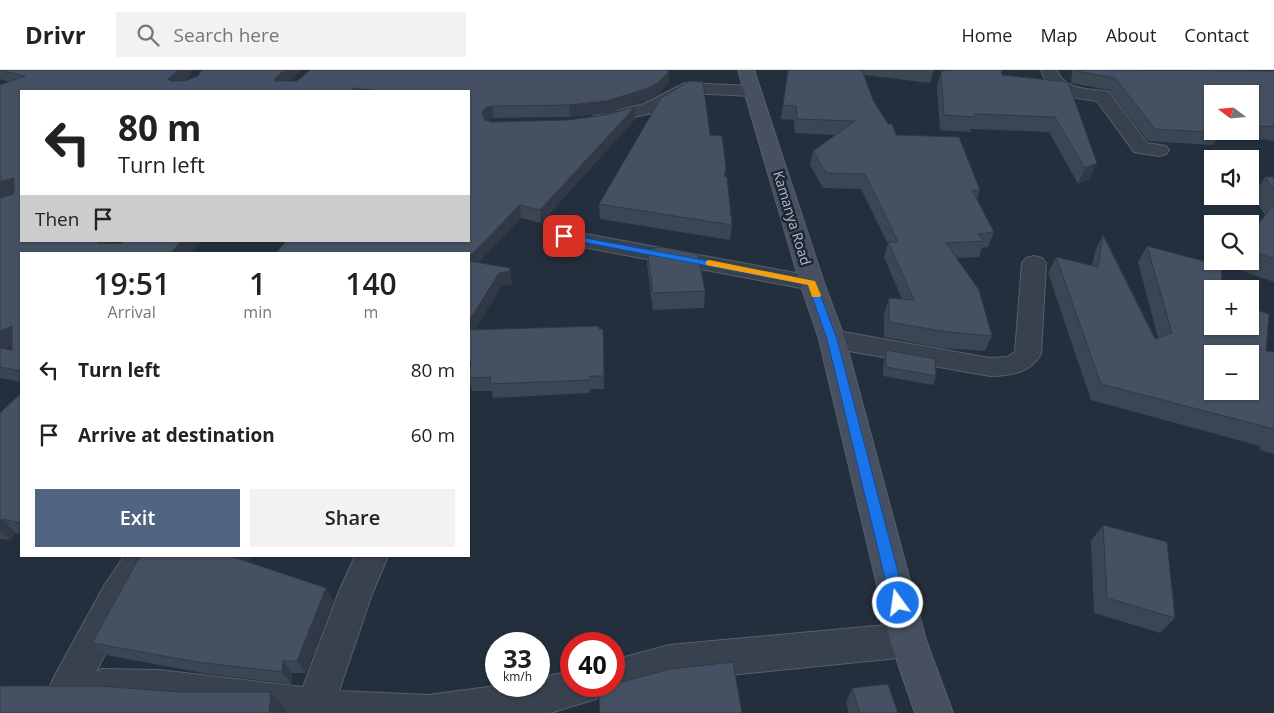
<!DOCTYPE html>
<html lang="en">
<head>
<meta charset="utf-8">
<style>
	body { margin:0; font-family:"Open Sans",sans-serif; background:#f2f2f2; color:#222; height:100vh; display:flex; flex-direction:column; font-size:19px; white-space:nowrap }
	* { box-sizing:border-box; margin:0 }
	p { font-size:16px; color:#767676 }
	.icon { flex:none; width:28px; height:28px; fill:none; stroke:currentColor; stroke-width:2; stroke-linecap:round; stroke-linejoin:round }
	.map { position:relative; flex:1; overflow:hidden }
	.drawer { position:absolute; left:20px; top:182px; width:450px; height:305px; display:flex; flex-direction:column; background:#fff; border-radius:0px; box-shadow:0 1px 4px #0004 }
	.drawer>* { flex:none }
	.banner { position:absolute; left:20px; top:20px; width:450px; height:152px; border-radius:0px; box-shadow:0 1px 4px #0004; background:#fff; color:#222; overflow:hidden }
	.needle { width:32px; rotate:286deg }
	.tools { position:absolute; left:1204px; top:15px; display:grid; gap:10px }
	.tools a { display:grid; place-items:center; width:55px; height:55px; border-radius:0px; background:#fff; box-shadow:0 1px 4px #0004; font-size:25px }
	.speed { position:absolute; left:485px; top:562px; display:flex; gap:10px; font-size:25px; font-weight:700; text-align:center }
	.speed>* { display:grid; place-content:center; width:65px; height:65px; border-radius:50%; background:#fff; box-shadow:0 1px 4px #0004; line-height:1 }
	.speed small { font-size:12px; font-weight:400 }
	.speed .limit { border:8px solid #d22; background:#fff; color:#111 }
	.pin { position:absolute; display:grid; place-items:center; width:42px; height:42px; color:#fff; margin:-21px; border-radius:10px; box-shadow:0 2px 8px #0006 }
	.me { position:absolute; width:55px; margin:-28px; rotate:346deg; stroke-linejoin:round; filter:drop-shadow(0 0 4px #0008) }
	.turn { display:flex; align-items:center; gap:18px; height:105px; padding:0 15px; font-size:22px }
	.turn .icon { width:65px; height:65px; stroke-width:2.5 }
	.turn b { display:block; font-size:35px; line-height:42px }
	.then { display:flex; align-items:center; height:48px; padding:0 15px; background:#0003; gap:10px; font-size:19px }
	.eta { display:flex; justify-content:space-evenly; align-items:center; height:85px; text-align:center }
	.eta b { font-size:30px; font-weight:600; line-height:35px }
	.cta { display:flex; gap:10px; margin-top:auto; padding:10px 15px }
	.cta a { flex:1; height:58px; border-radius:0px; background:#516482; color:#fff; font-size:20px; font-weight:600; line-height:58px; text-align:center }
	.cta a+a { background:#f2f2f2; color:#222 }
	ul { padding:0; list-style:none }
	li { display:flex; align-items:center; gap:15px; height:65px; padding:0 15px }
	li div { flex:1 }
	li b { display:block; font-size:19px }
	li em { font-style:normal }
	header { display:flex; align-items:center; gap:30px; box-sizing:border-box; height:70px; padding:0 25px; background:#fff; border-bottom:1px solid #e0e0e0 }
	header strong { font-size:24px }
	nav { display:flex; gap:28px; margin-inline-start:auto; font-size:18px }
	.search { width:350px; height:45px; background:#f2f2f2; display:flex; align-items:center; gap:12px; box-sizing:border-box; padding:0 18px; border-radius:0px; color:#767676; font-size:19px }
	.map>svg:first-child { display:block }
</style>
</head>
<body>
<header>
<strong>Drivr</strong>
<div class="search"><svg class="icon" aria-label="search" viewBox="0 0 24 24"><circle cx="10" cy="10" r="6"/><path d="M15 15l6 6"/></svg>Search here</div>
<nav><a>Home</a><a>Map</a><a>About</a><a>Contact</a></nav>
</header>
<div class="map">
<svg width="1274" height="643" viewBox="0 0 1274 643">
	<rect width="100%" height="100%" fill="#242f3e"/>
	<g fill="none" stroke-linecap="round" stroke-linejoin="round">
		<defs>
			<path id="street" d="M1041 0H1057C1065 22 1090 18 1109 22L1147 73 1166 76 1169 80 1166 84 1159 86 1134 82 1097 31C1074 28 1049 26 1041 0Z
				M685 13 752 16 758 17 761 21 758 25 752 26 688 23 656 42 600 55 594 54 591 50 594 46 644 34Z
				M564 160 812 206 820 208 824 213 820 218 812 220 556 172 553 167 556 162Z
				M1034 186 1042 188 1046 193 1041 284C1030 303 1011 306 990 306L832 278 823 275 819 269 823 263 832 260 990 288 1007 287 1015 282 1022 193 1026 188Z
				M124 486H159L128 538 96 602 102 599 159 600 303 617 338 524 355 486H388L372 524 339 621 428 625 496 616H539V608L571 601V616H614V590L669 575 908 553 921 558 926 570 921 582 908 587 669 611 614 626 600 620 596 629 550 643H203L159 638 102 637 89 631 85 623 81 631 68 637 55 631 49 618 55 605 104 516Z"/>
			<path id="secondary" d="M738 0H754L824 213 845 269 926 570 953 643H915L890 570 819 269 800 213Z"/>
		</defs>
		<use href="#street" stroke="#565f6c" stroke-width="2"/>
		<use href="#secondary" stroke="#565f6c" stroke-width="2"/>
		<use href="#street" fill="#38414e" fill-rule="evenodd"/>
		<use href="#secondary" fill="#465061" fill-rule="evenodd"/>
	</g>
	<path fill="#3b4654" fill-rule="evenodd" d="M0 0H192L189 7 185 10 289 11 669 1V12L658 24 648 30 608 43 570 47 494 48 486 50 492 52 635 49 541 153 521 148 478 193 512 211V214L502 216 474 260 603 259 604 319H590V323L493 328 492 321H472L469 308 470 305 469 304V21H21L112 173H122L123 171H201L189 184H21V312L0 308V128L14 124 0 127V15L9 12 0 9ZM12 273V280H7Z
		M788 0H934L930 13 864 5 873 30 896 65 980 120 977 129 994 162 988 177 982 178 979 187 957 188 992 266 985 281 942 278 884 267V244L889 228 902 229 884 187 888 174 861 119 823 118 810 95 813 81 836 65 795 63 794 50 781 49Z
		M1072 0 1274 1V71L1220 64 1213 75 1148 71 1109 20 1071 13ZM1212 24H1250V61H1212Z
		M941 1 1002 5 1068 12 1090 109 1078 114 1049 62 971 59 970 62 940 60 937 16Z
		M710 65 726 98 725 106 732 155 730 170 600 149 599 134Z
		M1265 107H1274V212L1228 196 1231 191H1250V165L1265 145 1253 125Z
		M1103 165 1155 269 1158 268 1138 192 1147 176 1212 256 1266 281 1274 282V384L1260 380V376L1091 330 1048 203 1056 187 1092 196 1095 181Z
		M647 179 705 221 704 238 653 240 647 195Z
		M886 280 936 306 933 315 883 306 884 289Z
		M21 323V464L16 463 10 470 0 469V343Z
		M1103 455 1175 548 1160 563 1094 543 1091 471Z
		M248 492 333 531 306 603H292V614L208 604 106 585 92 573Z
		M852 618 898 643H849L846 632Z"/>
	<path fill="#303945" d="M179 0H192L189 7 173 21 168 9Z
		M285 0H302L279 20 275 11V8Z
		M669 1V12L658 24 648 30 608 43 570 47 569 35Z
		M492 36 494 48 486 50 483 55 482 43 485 38Z
		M635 37V49L541 153 540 140Z
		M1097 93 1090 109 1078 114 1085 98Z
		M14 108 21 121 0 127V112Z
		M520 135 521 148 469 203V187Z
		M96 171H113L104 184Z
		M182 171H201L189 184H170Z
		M510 198 512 214 502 216 469 268V251L499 203Z
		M12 256V273L3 285 0 282V262L2 260Z
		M2 449 16 463 10 470 0 461V451Z
		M233 486H252L242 501 233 487Z
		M326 518 333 531 306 603 297 591Z
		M283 591 292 603V614L282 602Z
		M271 622 288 643H269Z"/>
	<path fill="#455162" stroke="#303945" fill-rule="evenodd" d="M1 0H179L168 9 170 11H184L198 6 202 0H285L275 8V11H297L310 0H666L669 1 658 13 648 18 607 31 569 35 492 36 485 38 482 43 485 50 492 52 567 50 605 45 635 37 540 140 520 135 469 187V184H275L286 171H469V21H380L354 18 351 21H21V171H96L98 173H122L123 171H182L170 184H21V301L0 297V278L12 280V256L2 260 0 262V128L14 124V108L0 112V15L25 6Z
		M788 0H862L873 30 888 54H892L896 65 959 67 980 120H972L994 162 978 164 984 171 946 173 979 220 992 266 948 262 889 252V228L914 230 888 172H898L865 104 826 103 813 81 855 51 797 49 796 36 783 35Z
		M953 0H1002V5L1068 12 1097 93 1085 98 1055 47 975 44V47L944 45 941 1Z
		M1076 0 1274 1V57L1250 55V24H1212V50L1207 49 1212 55V61H1219L1221 63 1155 59 1115 8 1076 1Z
		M689 11 703 12 710 65 722 66 726 98 724 106 727 107 732 155 599 134 661 28Z
		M1265 107H1274V120Z
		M1274 134V189L1250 180V165Z
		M1103 165 1155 269 1172 263 1147 176 1222 196 1221 219H1212V256H1250V238L1269 244 1266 281 1274 282V359L1101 314 1056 187 1098 197ZM1212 284H1250V321H1212Z
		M662 177 698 184 705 221 653 223 647 179Z
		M469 191 510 198V201L499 203 469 251Z
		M599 256V259H603L604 306H590V310L490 314 491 307 469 308 471 292H469V260Z
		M886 280 935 289 936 306 886 297Z
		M21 323V453L2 449 0 451V343Z
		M1103 455 1167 472 1175 548 1107 528Z
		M140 486H233V487L326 518 297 591H283L282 602 197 592 92 573Z
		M733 592 742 643H600L598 616H614V614L670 599Z
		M888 614 898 643H860L852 618Z
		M0 616H98L180 622H271L269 643H0Z"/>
	<path fill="#1a73e8" stroke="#114b97" d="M564 164 815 211 837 269 906 533 904 537 898 539 893 537 891 533 827 269 808 215 561 168V165Z"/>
	<path fill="#f59e0b" d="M709 190 815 211 821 225 820 227H812L808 215 706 195V191Z"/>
	<g text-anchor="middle" stroke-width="5" stroke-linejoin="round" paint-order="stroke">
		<g font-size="14" fill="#b4bcc9" stroke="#1d2633">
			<text transform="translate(792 148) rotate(73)" y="5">Kamanya Road</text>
		</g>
	</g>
</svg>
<div class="tools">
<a><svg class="needle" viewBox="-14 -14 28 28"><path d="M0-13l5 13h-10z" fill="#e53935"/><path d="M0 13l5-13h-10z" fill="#767676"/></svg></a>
<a><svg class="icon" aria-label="sound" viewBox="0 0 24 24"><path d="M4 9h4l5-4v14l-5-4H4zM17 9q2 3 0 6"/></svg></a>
<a><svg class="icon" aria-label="search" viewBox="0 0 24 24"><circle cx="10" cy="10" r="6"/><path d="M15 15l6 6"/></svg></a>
<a>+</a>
<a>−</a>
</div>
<div class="speed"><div>33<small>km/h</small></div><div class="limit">40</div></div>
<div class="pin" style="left:564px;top:166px;background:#d93025"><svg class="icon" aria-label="arrive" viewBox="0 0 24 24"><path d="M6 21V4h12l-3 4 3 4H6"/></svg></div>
<svg class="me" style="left:898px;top:533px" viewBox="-20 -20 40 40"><circle r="17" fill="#1a73e8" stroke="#fff" stroke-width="3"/><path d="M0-11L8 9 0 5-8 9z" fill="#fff"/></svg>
<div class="banner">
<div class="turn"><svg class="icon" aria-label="left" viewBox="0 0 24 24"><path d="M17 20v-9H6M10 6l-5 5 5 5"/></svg><div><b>80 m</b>Turn left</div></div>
<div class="then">Then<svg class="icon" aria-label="arrive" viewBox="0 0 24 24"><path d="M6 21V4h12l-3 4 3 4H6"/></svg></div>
</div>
<section class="drawer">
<div class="eta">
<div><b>19:51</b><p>Arrival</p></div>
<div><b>1</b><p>min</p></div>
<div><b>140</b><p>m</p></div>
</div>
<ul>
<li><svg class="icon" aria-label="left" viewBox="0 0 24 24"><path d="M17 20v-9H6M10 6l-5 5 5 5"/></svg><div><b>Turn left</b></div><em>80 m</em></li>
<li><svg class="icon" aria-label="arrive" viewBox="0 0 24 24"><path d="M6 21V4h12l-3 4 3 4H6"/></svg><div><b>Arrive at destination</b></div><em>60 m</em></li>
</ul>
<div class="cta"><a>Exit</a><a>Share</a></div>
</section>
</div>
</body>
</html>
